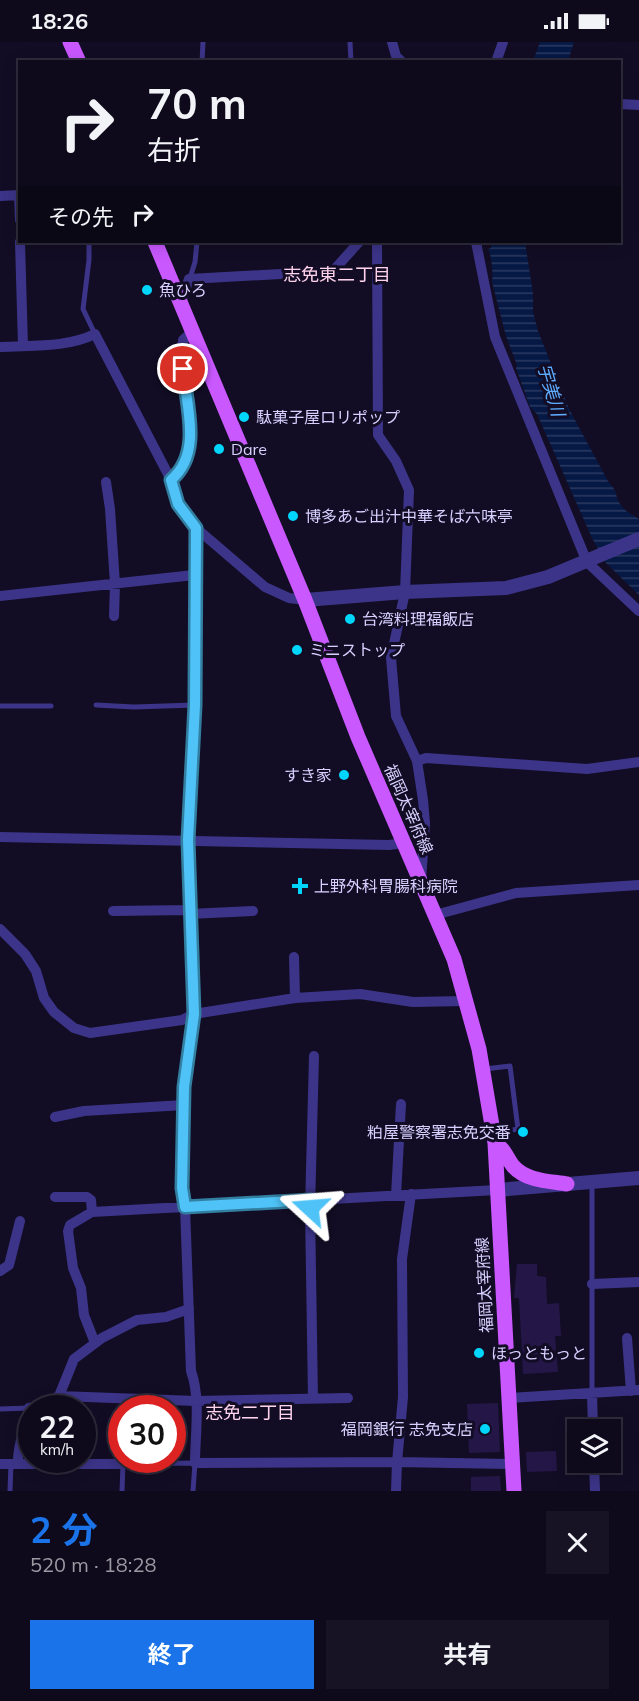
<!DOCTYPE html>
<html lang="ja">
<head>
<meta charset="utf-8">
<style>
	body { margin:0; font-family:Mulish,"Noto Sans JP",sans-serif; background:#171325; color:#f1f3f6; height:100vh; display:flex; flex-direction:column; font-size:22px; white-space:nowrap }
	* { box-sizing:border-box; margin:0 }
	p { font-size:20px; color:#9b9aa3 }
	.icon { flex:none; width:33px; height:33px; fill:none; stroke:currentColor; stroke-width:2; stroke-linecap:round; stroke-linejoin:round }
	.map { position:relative; height:1449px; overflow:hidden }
	.panel { display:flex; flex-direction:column; background:#0e0a1c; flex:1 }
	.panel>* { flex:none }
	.banner { position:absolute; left:18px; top:18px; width:603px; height:183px; border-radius:0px; box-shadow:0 3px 15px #0003,0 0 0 2px #2e2b3b; background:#0e0a1c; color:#f1f3f6; overflow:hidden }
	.controls { position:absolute; left:567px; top:1377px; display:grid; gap:12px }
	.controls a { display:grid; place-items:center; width:54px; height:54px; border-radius:0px; background:#0e0a1c; box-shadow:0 3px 15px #0003,0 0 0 2px #2e2b3b; font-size:30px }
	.speed { position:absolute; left:18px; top:1353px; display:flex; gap:12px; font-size:30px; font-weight:700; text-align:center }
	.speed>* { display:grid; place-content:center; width:78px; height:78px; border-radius:50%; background:#0e0a1c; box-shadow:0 3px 15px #0003,0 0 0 2px #2e2b3b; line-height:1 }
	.speed small { font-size:15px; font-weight:400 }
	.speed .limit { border:9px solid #d22; background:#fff; color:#111 }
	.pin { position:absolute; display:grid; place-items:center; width:51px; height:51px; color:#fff; margin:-26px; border:3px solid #fff; border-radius:50%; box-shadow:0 2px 6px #0007 }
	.me { position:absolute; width:66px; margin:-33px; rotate:289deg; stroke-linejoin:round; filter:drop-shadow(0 0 4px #0008) }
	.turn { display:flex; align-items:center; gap:21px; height:126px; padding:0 30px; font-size:27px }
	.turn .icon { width:78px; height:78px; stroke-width:2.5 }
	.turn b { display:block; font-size:42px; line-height:51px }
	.then { display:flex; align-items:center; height:57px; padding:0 30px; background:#0003; gap:12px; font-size:22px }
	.round { display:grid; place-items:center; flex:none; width:63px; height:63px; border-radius:0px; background:#171325 }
	.head { display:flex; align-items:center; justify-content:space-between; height:102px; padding:0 30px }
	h1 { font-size:36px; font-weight:700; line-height:45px; color:#1a73e8 }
	.action { display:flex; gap:12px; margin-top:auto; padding:12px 30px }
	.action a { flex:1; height:69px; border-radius:0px; background:#1a73e8; color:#fff; font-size:24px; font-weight:700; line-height:69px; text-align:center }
	.action a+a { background:#171325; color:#f1f3f6 }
	.status { display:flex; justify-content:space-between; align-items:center; height:42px; padding:0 30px; background:#0e0a1c; direction:ltr }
	.status svg { height:16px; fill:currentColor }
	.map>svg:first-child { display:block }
</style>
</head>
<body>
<div class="status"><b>18:26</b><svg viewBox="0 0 49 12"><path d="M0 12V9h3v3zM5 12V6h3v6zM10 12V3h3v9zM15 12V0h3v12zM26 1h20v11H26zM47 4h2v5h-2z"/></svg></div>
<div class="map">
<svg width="639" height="1449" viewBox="0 0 639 1449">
	<defs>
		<pattern id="water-rules" width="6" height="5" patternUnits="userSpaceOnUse" patternTransform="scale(1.5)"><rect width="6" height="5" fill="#061945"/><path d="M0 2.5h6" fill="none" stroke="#2a3961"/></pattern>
	</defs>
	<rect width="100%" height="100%" fill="#120d25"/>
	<path fill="url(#water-rules)" d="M540 0H574L568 19H533Z
		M492 200H525L533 252V270L538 289 569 367 609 441C617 447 615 454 620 462 625 470 632 472 639 477V553L606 521 592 496 537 372 530 365 516 326 517 323 506 294 492 240C493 233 492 213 488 207L491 206Z"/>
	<path fill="#241747" d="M517 1222H537V1234L546 1235 547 1262 559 1261 561 1294H555L558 1330 523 1332 519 1256H514Z
		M498 1361 500 1410 469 1411 467 1362Z
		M556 1409 557 1429 527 1430 526 1410Z
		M500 1434 501 1449H471V1435Z"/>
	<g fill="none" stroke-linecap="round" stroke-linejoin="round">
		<path stroke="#3c3488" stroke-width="5" d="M350 0 351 20
			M202 20 203 0
			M89 200V218L83 267 95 292
			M190 236 195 220 197 200
			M96 663 134 665 195 663
			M0 664H51
			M485 1027 510 1024 518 1087 494 1091
			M592 1350V1142
			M0 1367 29 1366
			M10 1449 11 1421
			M122 1449 123 1422 195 1421 193 1449"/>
		<path stroke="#3c3488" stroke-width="10" d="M392 0 396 14 402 20
			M496 20 503 0
			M620 62 639 63
			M19 153 20 178
			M0 154 20 153
			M20 200 23 304
			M377 200 378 393 396 419 409 448 405 550 391 616 396 674 417 719 423 758 425 781 421 839
			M476 200 495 295 587 520 639 569
			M181 260 189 237 333 229 359 200
			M0 305C32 303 66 306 95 292L171 438 178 462 196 486 265 545 289 556 305 558
			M171 438C198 415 189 375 185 344 183 333 183 322 182 311L183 298 193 289
			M106 440 110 467 115 542 114 574
			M196 486 195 663 188 798 194 972 184 1045 182 1146 185 1165 191 1329C201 1357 195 1392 195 1421L397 1420 512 1422
			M0 554 194 533
			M417 719 426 716 587 727 639 720
			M0 795 389 803 404 801
			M113 869 189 868
			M189 872 253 869
			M435 873 516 851 639 843
			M0 887 25 912 36 929 44 956 54 970 74 986 90 991 182 978 194 972 295 956 360 952 413 960 466 959
			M294 915 295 956
			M55 1075 84 1069 184 1063
			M396 1153 401 1062
			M55 1155H87L91 1158 92 1170
			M0 1229 9 1223 20 1179
			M592 1242 639 1240
			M627 1296 631 1349
			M95 1301 84 1273 81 1246 73 1226 68 1189 70 1183 92 1170 497 1148
			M592 1350 593 1388
			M59 1354 196 1359 348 1356
			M509 1356 639 1348
			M313 1357 310 1166 314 1014
			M594 1420 595 1449
			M18 1421C17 1403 26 1384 29 1366L40 1364 59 1354 74 1317 102 1296 137 1278 166 1275 189 1267
			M0 1422H123
			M396 1449 397 1420 403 1355 402 1217 411 1152"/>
		<path stroke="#3c3488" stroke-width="14" d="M305 558 405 550 506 546 548 535 639 497
			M497 1148 639 1136"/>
		<path stroke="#c958ff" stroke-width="15" d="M70 0 79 20
			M155 200 305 558 358 695 454 917 479 1007 495 1101 514 1449
			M495 1101C504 1106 507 1116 513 1124 526 1139 549 1139 567 1142"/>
	</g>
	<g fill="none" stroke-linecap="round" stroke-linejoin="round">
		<defs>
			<path id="route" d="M183 327C186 363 203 411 171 438L178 462 196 486 195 663 188 798 194 972 184 1045 182 1146 185 1165 311 1158 310 1166"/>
		</defs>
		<use href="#route" stroke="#337fa1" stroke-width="15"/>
		<use href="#route" stroke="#4fc3f7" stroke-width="10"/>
	</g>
	<g fill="#00d5fc" stroke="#120d25" stroke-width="2">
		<circle cx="147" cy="248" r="6"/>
		<circle cx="244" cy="375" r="6"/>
		<circle cx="219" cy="407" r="6"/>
		<circle cx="293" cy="474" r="6"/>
		<circle cx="350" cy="577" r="6"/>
		<circle cx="297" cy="608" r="6"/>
		<circle cx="344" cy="733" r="6"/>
		<path d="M297 835h6v6h6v6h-6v6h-6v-6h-6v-6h6z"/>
		<circle cx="523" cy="1090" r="6"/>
		<circle cx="479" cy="1311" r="6"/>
		<circle cx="485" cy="1387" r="6"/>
	</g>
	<g text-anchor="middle" stroke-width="6" stroke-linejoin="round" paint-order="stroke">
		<g font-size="16" fill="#d8d1ff" stroke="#120d25" text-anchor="start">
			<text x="159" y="254">魚ひろ</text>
			<text x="256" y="381">駄菓子屋ロリポップ</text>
			<text x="231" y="413">Dare</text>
			<text x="305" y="480">博多あご出汁中華そば六味亭</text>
			<text x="362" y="583">台湾料理福飯店</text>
			<text x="309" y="614">ミニストップ</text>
			<text x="332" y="739" text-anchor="end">すき家</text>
			<text x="314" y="850">上野外科胃腸科病院</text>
			<text x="511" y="1096" text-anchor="end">粕屋警察署志免交番</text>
			<text x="491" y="1317">ほっともっと</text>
			<text x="473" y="1393" text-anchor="end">福岡銀行 志免支店</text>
		</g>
		<g font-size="16" fill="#d8d1ff" stroke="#120d25">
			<text transform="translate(409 767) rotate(66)" y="6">福岡太宰府線</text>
			<text transform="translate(484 1243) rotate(-93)" y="6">福岡太宰府線</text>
		</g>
		<g font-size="18" fill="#ffd3ec" stroke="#120d25">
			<text x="337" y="239">志免東二丁目</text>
			<text x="250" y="1377">志免二丁目</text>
		</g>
		<g font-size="18" font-style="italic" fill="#5facff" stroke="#120d25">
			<text transform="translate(551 348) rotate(74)" y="6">宇美川</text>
		</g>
	</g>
</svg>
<div class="controls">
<a><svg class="icon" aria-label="layers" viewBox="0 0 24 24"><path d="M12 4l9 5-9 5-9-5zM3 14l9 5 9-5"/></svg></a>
</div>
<div class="speed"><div>22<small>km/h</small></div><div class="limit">30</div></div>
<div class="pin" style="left:183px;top:327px;background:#d93025"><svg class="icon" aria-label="arrive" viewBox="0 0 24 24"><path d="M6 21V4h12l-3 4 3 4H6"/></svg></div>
<svg class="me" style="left:310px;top:1166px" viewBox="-20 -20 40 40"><path d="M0-17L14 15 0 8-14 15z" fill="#4fc3f7" stroke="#fff" stroke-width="4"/></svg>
<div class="banner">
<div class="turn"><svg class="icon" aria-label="right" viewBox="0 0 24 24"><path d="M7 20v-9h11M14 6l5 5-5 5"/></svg><div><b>70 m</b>右折</div></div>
<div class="then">その先<svg class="icon" aria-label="right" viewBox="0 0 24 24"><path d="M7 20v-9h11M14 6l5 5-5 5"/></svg></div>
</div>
</div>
<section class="panel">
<div class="head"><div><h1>2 分</h1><p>520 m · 18:28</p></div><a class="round"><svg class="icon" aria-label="close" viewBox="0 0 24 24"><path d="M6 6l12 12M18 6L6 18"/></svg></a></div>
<div class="action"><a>終了</a><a>共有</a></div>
</section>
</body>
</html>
